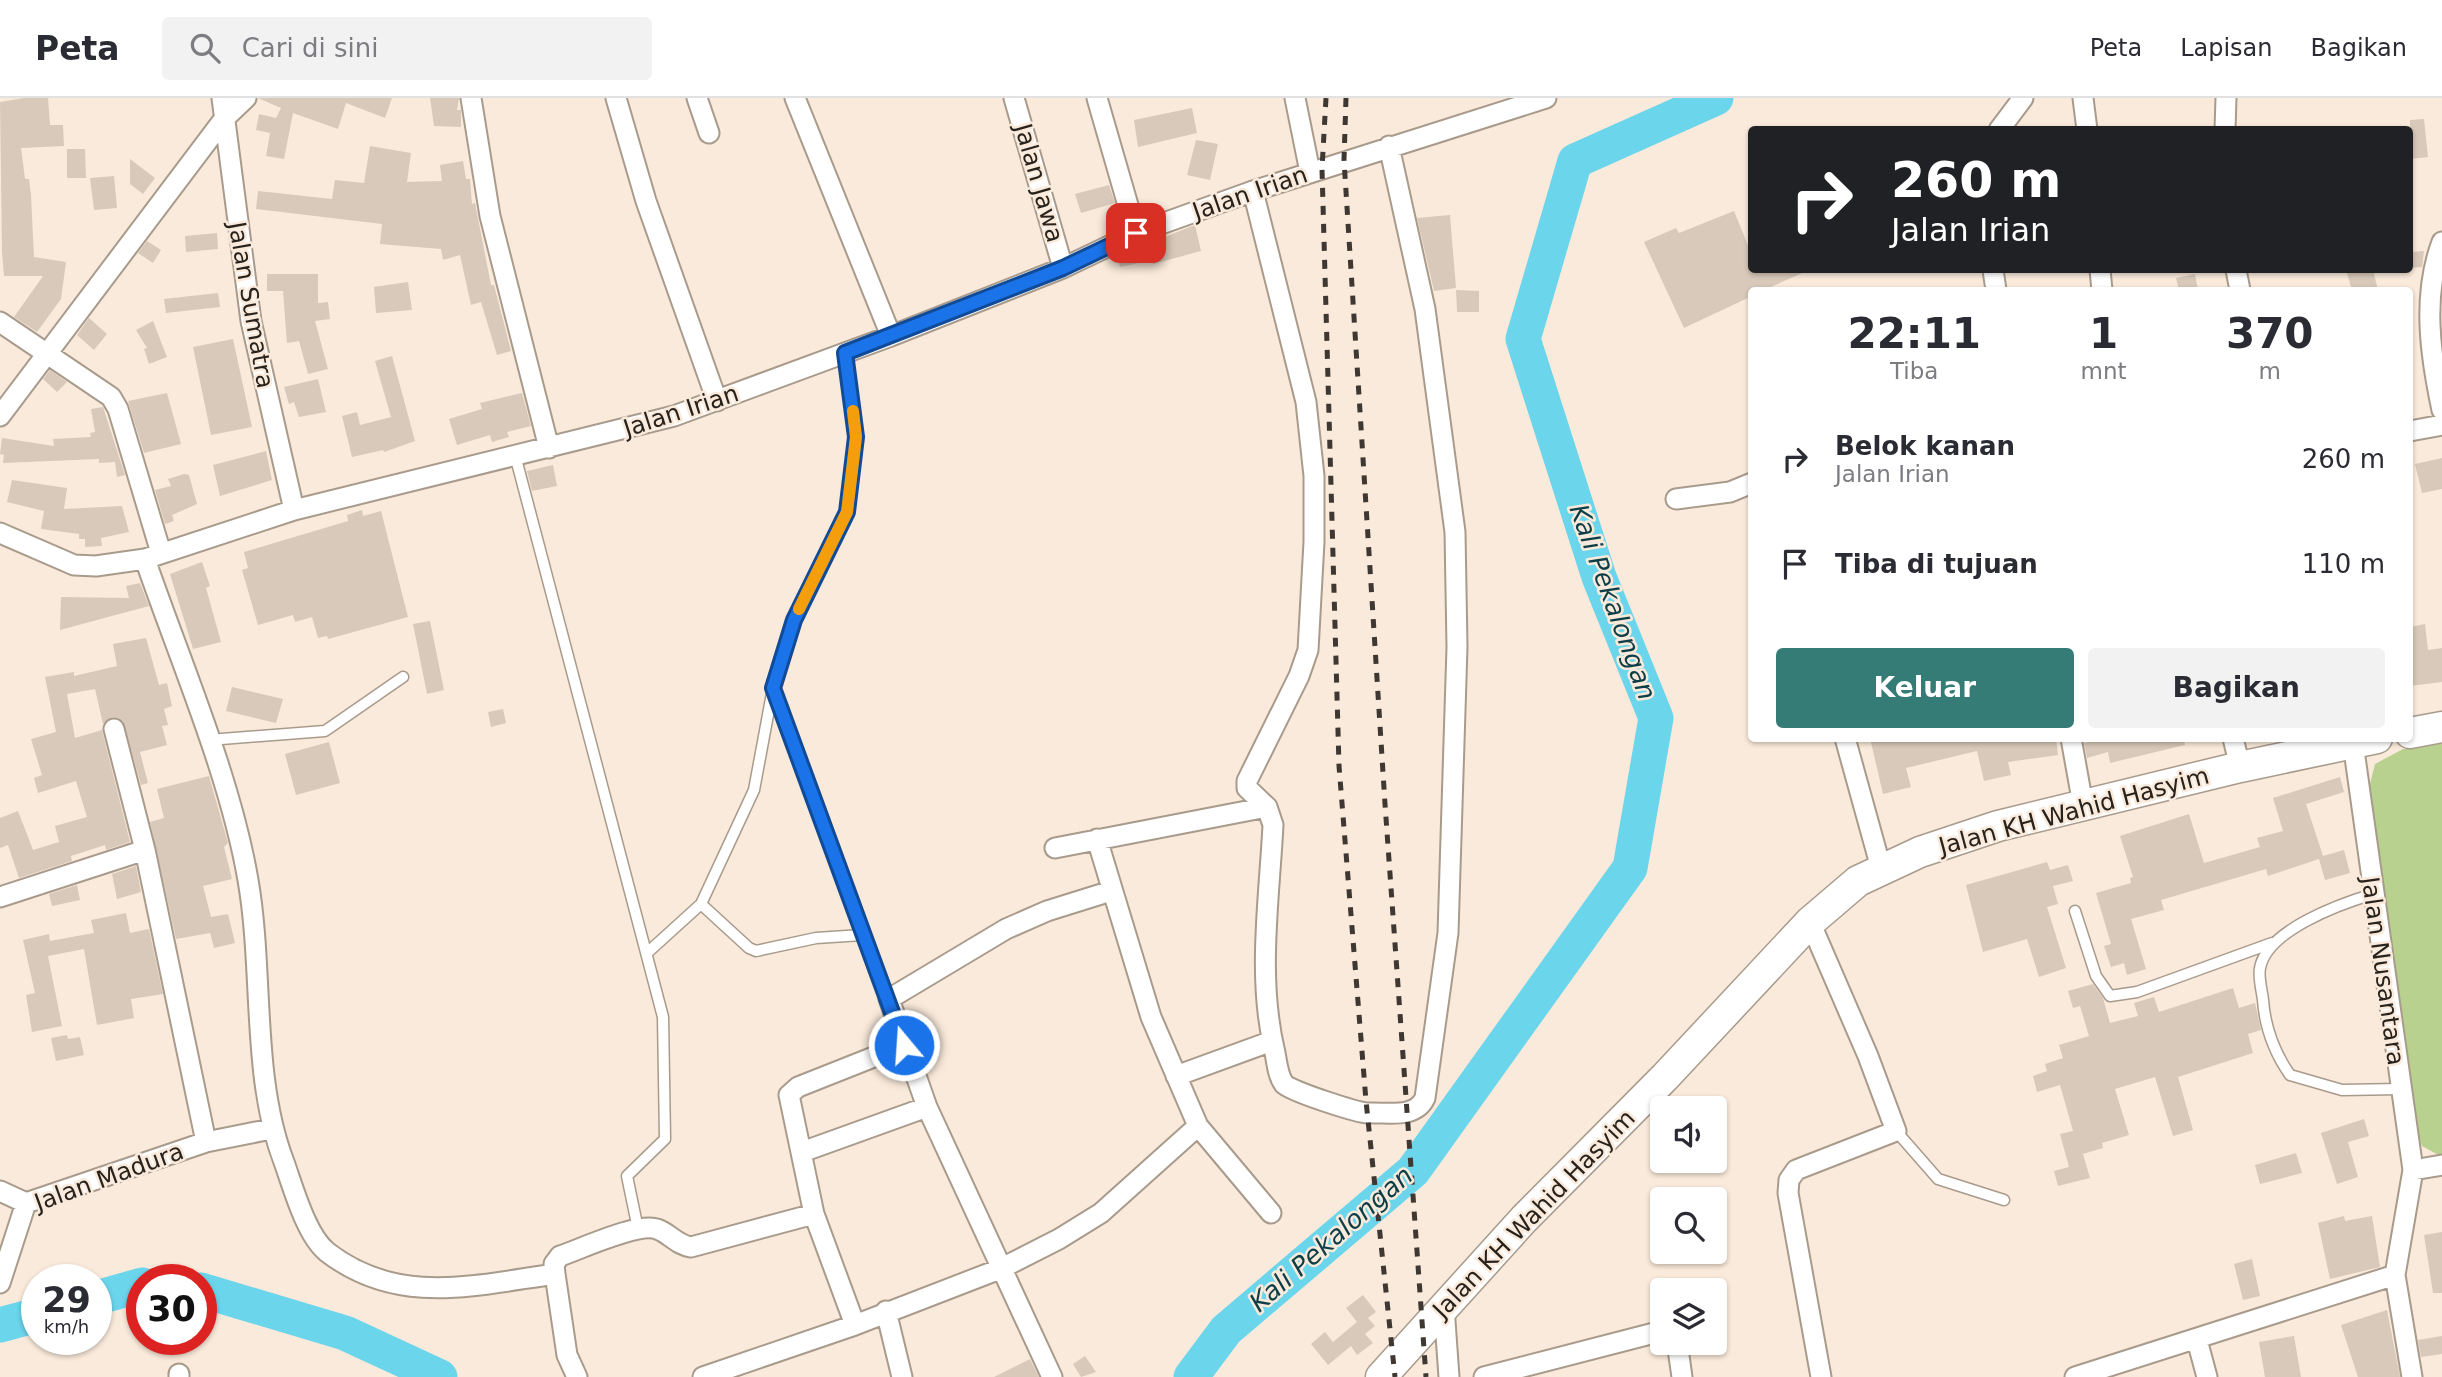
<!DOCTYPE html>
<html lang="id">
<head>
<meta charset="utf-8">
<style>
	body { margin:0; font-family:"DejaVu Sans",sans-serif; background:#f2f2f3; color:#2b2b33; height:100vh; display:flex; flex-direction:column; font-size:26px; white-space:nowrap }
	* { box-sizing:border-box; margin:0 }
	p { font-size:23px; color:#7c7c81 }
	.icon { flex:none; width:38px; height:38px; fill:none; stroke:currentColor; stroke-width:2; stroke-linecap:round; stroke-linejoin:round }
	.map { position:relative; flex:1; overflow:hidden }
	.side { position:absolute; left:1748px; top:189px; width:665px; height:455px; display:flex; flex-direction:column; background:#fff; border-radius:7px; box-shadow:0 2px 5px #0004 }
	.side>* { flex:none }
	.banner { position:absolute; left:1748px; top:28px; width:665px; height:147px; border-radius:7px; box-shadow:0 2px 5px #0004; background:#202124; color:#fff; overflow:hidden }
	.fabs { position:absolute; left:1650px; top:998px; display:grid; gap:14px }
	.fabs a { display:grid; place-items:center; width:77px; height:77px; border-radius:7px; background:#fff; box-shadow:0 2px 5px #0004; font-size:35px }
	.speed { position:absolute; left:21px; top:1166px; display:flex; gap:14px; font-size:35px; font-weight:700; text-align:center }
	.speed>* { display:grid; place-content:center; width:91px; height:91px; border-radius:50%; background:#fff; box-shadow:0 2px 5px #0004; line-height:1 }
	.speed small { font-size:18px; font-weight:400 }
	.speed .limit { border:10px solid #d22; background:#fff; color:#111 }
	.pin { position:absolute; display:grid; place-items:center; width:60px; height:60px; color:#fff; margin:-30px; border-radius:14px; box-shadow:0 4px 10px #0006 }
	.me { position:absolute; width:77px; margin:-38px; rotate:342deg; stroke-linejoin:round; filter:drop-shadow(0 0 5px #0008) }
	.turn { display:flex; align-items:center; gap:24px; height:147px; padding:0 28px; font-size:32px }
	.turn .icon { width:91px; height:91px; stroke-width:2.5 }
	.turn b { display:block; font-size:49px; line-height:60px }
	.eta { display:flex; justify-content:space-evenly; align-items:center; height:119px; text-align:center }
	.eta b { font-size:42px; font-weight:800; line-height:49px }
	.cta { display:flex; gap:14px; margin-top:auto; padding:14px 28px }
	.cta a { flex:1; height:80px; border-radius:7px; background:#357c76; color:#fff; font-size:28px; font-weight:800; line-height:80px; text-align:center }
	.cta a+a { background:#f2f2f3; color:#2b2b33 }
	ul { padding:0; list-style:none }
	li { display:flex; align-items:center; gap:21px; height:105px; padding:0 28px }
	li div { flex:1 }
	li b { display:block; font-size:26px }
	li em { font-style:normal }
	header { display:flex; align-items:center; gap:42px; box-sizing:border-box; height:98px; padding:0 35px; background:#fff; border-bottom:2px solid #e1e1e2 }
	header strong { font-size:33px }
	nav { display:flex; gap:38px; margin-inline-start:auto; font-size:24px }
	.search { width:490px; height:63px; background:#f2f2f3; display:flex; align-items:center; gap:18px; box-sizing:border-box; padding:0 24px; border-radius:7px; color:#7c7c81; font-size:26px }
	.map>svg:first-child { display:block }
</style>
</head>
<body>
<header>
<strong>Peta</strong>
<div class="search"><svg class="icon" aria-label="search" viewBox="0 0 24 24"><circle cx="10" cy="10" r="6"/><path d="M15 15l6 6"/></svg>Cari di sini</div>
<nav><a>Peta</a><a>Lapisan</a><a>Bagikan</a></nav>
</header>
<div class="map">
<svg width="2442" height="1279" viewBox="0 0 2442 1279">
	<rect width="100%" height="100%" fill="#faeadb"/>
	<path fill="#b9d18e" d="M2442 645V1059L2422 1048 2410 1010 2369 690 2375 666 2403 651Z"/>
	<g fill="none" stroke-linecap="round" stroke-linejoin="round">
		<path stroke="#6bd5ec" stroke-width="35" d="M201 1192 345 1235 440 1279
			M96 1200 142 1187
			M0 1227 37 1217
			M1191 1279 1226 1232 1413 1073 1630 770 1656 620 1599 479 1523 241 1575 63 1716 0"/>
	</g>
	<path fill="#d8c9ba" d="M24 0H48L50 27H63L64 48 21 50 25 81H29L31 97 34 159 66 164 61 201 37 234 14 219 43 178H4L2 154 0 4Z
		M258 0H392L385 20 346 5 338 31 293 15 284 61 266 58 270 35 256 32 259 16 276 20 281 10Z
		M430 0H459L457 12H461V29L434 28Z
		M1192 10 1197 35 1138 49 1134 22Z
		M2424 21 2428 59 2410 61V22Z
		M1196 42 1218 46 1210 82 1187 77Z
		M370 48 411 55 407 84 442 83 440 67 463 63 466 81H470L472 106 475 105 491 187H494L511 253 497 257 481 204 471 207 460 157 443 162 441 151 380 146 382 126 256 111 258 93 332 101 335 82 364 85Z
		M67 51H85L86 80H67Z
		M130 61 155 80 143 96 130 86Z
		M114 78 117 110 94 112 90 80Z
		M1109 87 1115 105 1081 115 1075 96Z
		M1734 113 1752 157V172H1809L1764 192H1752V198L1684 230 1644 144 1676 130 1679 135Z
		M1450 117 1456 190 1434 193 1417 120Z
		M1195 127 1201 153 1153 166 1152 162 1120 169 1117 158Z
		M217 135 218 151 186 154 185 138Z
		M147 143 161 152 153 165 138 155Z
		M2424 153 2422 169 2410 170V154Z
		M2346 172H2373L2378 192H2352Z
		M267 176H318V205L328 204 330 221 315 223 328 271 308 276 299 243 287 245 283 193H267Z
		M2195 176 2198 192H2179L2176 180Z
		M408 184 412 212 376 215 374 189Z
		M1456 192 1479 193V214H1457Z
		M218 195 220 209 166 215 164 201Z
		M89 220 107 236 94 252 77 237Z
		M153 223 167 259 149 266 144 251 147 250 136 232Z
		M233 241 252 329 211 337 193 249Z
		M392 258 415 343 384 354 383 352 352 359 342 318 357 314 360 327 391 319 375 263Z
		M50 272 67 284 57 294 43 281Z
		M318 281 326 314 299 319 294 304 289 306 284 289Z
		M167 295 181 346 144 355 128 303Z
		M522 295 531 328 507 334 509 339 492 344 490 337 457 347 449 321 482 311 480 305Z
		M103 309 125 377 117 379 115 364 99 365V361L3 365 4 357 0 356 2 340 54 348 53 341 91 339 90 335 95 334 91 311Z
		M266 353 272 382 220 398 213 367Z
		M2442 360V391L2422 395 2415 366Z
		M553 367 557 388 532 393 527 373Z
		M184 376 189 377 197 406 172 417 174 423 165 426 155 392 171 388 168 381Z
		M12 382 67 390 64 411 122 408 129 434 101 440 102 448 85 449V441H79V436L41 431 44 413 7 404Z
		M362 412 363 418 381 413 408 519 328 541 327 538 318 540 312 519 295 524 293 517 258 527 242 472 248 470 244 454 348 423 347 417Z
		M202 464 210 488 206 490 221 544 193 551 170 476Z
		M140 485 149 508 60 532 61 499 129 500 126 488Z
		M430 523 444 592 427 596 413 526Z
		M2425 526 2428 552 2442 550V584L2410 588V529Z
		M146 540 159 587 167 585 172 608 164 611 168 627 162 628 167 647 140 654 148 685 141 687 123 623 112 619 103 626 95 591 67 596 75 640 102 632 130 744 106 752 105 747 71 758 72 763 19 780 8 747 0 750V720L18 713 33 752 59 744 55 728 87 719 76 683 38 695 34 680 42 677 31 641 56 634 45 579 74 574V578L117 568 113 546Z
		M232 589 283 601 276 625 226 613Z
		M503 611 506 625 491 629 488 614Z
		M1870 640H2056L2058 657 2008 664 2011 677 1984 683 1977 653 1906 670 1911 689 1883 696Z
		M2105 640H2184L2185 647 2110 665 2108 654 2087 660 2084 645Z
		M329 644 340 685 296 697 285 656Z
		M209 678 228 745 224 749 232 781 203 788 211 819 228 816 235 845 214 850 210 835 176 841 150 724 164 720 157 691Z
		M2340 679 2344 694 2306 706 2323 758 2344 752 2350 775 2325 782 2319 761 2268 778 2266 771 2161 802 2164 812 2131 821 2146 871 2127 877 2124 865 2111 869 2104 848 2111 846 2096 795 2131 785 2130 780 2133 779 2120 738 2189 716 2204 765 2260 749 2257 740 2283 733 2273 700Z
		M2047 764 2050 772 2068 767 2073 783 2053 788 2058 806 2047 809 2066 870 2039 879 2027 841 1983 854 1966 787Z
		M136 768 141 794 117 801 112 776Z
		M77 787 80 802 52 808 49 796Z
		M126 815 130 835 149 831 163 896 131 901 134 920 97 927 84 851 48 858 62 928 32 934 26 897 35 895 23 842 49 836 50 843 94 835 91 822Z
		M2093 886 2103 900 2110 925 2138 918 2134 905 2154 899 2159 914 2233 890 2239 910 2255 905 2261 932 2248 936 2253 955 2178 979 2193 1032 2173 1038 2155 979 2115 991 2129 1037 2102 1045 2103 1050 2083 1056 2090 1080 2058 1088 2054 1073 2069 1069 2060 1036 2073 1033 2060 987 2037 994 2033 978 2047 973 2045 966 2063 960 2059 947 2089 938 2080 908 2073 910 2068 893Z
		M67 937 68 941 80 939 84 957 56 963 51 940Z
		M2364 1021 2369 1038 2348 1044 2358 1079 2337 1086 2321 1035Z
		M2296 1055 2302 1075 2260 1086 2255 1067Z
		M2344 1118 2345 1123 2372 1118 2380 1169 2330 1181 2318 1125Z
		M2442 1134V1195H2433L2424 1137Z
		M2252 1161 2260 1198 2243 1202 2234 1166Z
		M1363 1197 1376 1214 1368 1220 1375 1228 1365 1236 1373 1245 1357 1257 1351 1248 1328 1267 1311 1246 1325 1234 1333 1244 1357 1224 1346 1210Z
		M2387 1212 2400 1279H2358L2341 1227Z
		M2294 1238 2301 1279H2265L2259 1244Z
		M2442 1238V1256L2421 1259 2418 1242Z
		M1085 1258 1096 1274 1081 1279 1073 1266Z
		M1030 1261 1039 1279H994Z"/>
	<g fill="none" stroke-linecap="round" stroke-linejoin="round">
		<defs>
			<path id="lane" d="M845 255 856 339 847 414 794 522 773 590 889 901
				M515 357 663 919 665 1041 627 1078 638 1131
				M209 642 325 633 403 579
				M2373 796C2340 806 2267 832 2260 870 2258 879 2262 893 2263 902 2265 930 2274 954 2290 977L2342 992 2400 991
				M701 806 749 850 756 853 816 840 862 837
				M2075 813 2096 878 2110 898 2137 894 2272 845
				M647 855 701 806 754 692 773 590
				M1896 1033 1938 1081 2004 1102"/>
			<path id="street" d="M222 0 251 223 294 412
				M471 0 490 118 549 350
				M616 0 646 103 717 303
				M697 0 709 35
				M795 0 891 238
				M1014 0 1063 170
				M1097 0 1136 135
				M1295 0 1310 74
				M2083 0 2087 32
				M1999 32 2023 0
				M2225 32 2226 0
				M1253 93 1306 304 1314 378V444L1308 552 1299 578 1247 683V690L1267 709 1273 727C1269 804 1257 880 1275 955 1277 965 1278 978 1284 986 1290 993 1358 1015 1368 1015 1388 1014 1415 1021 1425 1000L1448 835 1457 549 1455 434 1425 211 1389 48
				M2442 144C2422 197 2430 256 2442 312
				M1993 172 1996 192
				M2100 172 2102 192
				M2236 172 2240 192
				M0 224 111 299 118 311 161 455
				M0 318 224 21 246 0
				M2410 333 2442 327
				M1676 401 1730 394 1752 385
				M0 435 74 467 96 468 145 461 294 412 674 318 891 238 1063 170 1136 135 1253 93 1546 0
				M145 461C180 563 230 677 248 782 264 874 251 978 284 1064 293 1089 306 1137 327 1154 398 1209 475 1187 555 1176L567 1257 577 1279
				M114 631 145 752 206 1044
				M1845 640 1881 770
				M2071 640 2083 707
				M2233 640 2240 669
				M2353 645 2413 1072 2442 1067
				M1055 750 1267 709
				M0 799 145 752
				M1810 824 1868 958 1896 1033 1796 1072 1789 1082 1788 1095 1821 1279
				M1176 978 1272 943
				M1198 1028 1271 1115
				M802 1054 927 1009
				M0 1093 26 1105
				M814 1116 789 997 798 989 904 947
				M555 1176 554 1166 560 1158C581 1151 638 1124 657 1131 669 1135 677 1147 691 1149L814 1116 855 1227
				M2395 1177 2412 1279
				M0 1185 26 1105 206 1044 271 1031
				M1444 1209 1449 1279
				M886 1213 902 1279
				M2197 1242 2207 1279
				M1677 1244 1682 1279
				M179 1279V1276
				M703 1279 855 1227 1000 1171 1059 1141 1101 1115 1198 1028 1151 919 1097 741
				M1052 1279 927 1009 889 901 1006 831 1047 813 1111 793
				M1484 1279 1662 1233
				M2075 1279 2395 1177 2413 1072"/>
			<path id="primary" d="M2410 635 2442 629
				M1381 1279 1524 1121 1665 979 1810 824 1858 783 1920 754 1998 728 2240 669 2377 640"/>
		</defs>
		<use href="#lane" stroke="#a99b8c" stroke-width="13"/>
		<use href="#street" stroke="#a99b8c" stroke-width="23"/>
		<use href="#primary" stroke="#a99b8c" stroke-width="33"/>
		<use href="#lane" stroke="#fff" stroke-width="10"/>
		<use href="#street" stroke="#fff" stroke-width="19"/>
		<use href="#primary" stroke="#fff" stroke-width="30"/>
		<path stroke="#3f3832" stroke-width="5" stroke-dasharray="9 9" stroke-linecap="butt" d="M1326 0 1322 71 1339 668 1366 1003 1395 1279
			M1346 0 1344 62 1385 706 1426 1279"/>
	</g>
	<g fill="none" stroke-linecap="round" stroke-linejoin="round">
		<defs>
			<path id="route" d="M904 947 773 590 794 522 847 414 856 339 845 255 1063 170 1136 135"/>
		</defs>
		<use href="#route" stroke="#114b97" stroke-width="18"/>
		<use href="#route" stroke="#1a73e8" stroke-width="12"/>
		<path stroke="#f59e0b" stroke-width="12" d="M799 511 847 414 856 339 853 313"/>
	</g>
	<g text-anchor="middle" stroke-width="5" stroke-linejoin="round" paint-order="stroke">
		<g font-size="24" fill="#28221d" stroke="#faeadb">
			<text transform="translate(1039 85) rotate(74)" y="8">Jalan Jawa</text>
			<text transform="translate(1250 95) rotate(-19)" y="8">Jalan Irian</text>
			<text transform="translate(251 207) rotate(80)" y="8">Jalan Sumatra</text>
			<text transform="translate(681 313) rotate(-18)" y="8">Jalan Irian</text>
			<text transform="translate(2074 713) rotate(-15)" y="8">Jalan KH Wahid Hasyim</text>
			<text transform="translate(2383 873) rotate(82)" y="8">Jalan Nusantara</text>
			<text transform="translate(109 1079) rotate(-20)" y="8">Jalan Madura</text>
			<text transform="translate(1534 1116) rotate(-46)" y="8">Jalan KH Wahid Hasyim</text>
		</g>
		<g font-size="26" font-style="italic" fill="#0c3e48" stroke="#faeadb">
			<text transform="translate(1613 504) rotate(70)" y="9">Kali Pekalongan</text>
			<text transform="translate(1331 1141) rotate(-41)" y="9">Kali Pekalongan</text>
		</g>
	</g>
</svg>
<div class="fabs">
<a><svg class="icon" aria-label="sound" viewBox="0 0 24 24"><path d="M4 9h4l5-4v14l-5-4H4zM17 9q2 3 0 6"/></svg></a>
<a><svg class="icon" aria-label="search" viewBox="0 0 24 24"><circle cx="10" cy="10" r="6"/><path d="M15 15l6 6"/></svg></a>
<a><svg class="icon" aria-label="layers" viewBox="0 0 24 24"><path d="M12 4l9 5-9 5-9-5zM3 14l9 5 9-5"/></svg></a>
</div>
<div class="speed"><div>29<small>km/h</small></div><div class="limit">30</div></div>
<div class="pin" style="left:1136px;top:135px;background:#d93025"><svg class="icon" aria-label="arrive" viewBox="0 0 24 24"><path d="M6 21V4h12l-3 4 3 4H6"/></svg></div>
<svg class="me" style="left:904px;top:947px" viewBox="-20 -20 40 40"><circle r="17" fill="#1a73e8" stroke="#fff" stroke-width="3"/><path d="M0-11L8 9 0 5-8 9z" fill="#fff"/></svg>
<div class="banner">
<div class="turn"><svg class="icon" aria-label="right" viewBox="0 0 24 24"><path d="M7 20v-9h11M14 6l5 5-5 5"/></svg><div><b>260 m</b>Jalan Irian</div></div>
</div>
<section class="side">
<div class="eta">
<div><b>22:11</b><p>Tiba</p></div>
<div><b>1</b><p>mnt</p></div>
<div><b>370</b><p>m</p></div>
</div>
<ul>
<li><svg class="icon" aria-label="right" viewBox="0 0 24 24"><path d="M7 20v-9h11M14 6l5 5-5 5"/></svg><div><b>Belok kanan</b><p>Jalan Irian</p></div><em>260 m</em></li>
<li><svg class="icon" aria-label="arrive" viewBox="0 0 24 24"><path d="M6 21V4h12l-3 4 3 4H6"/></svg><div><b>Tiba di tujuan</b></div><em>110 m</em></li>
</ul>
<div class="cta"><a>Keluar</a><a>Bagikan</a></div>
</section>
</div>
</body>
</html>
